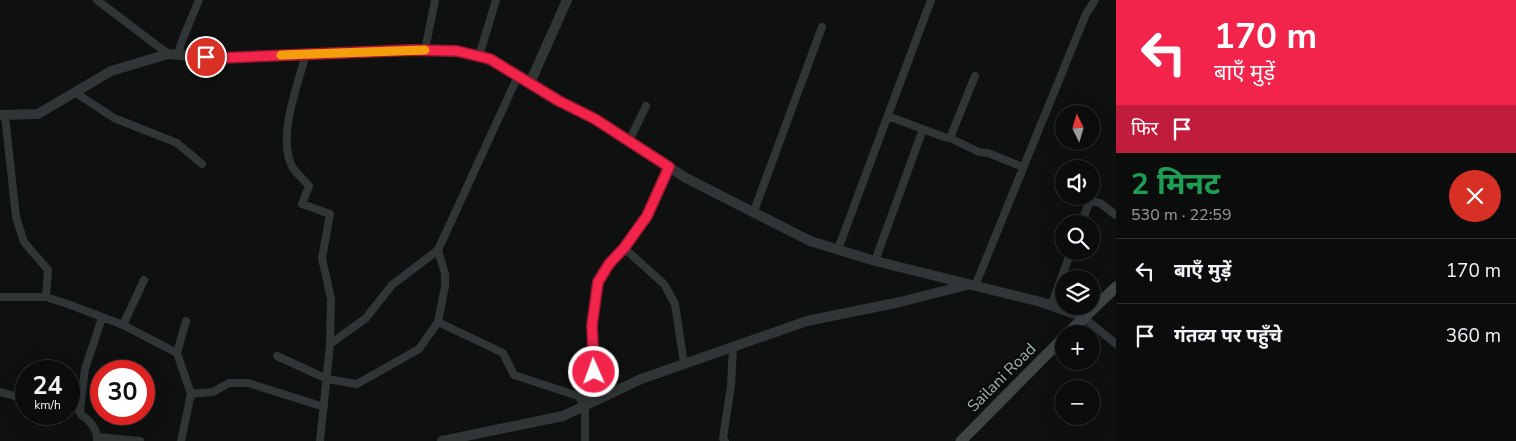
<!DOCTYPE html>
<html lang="hi">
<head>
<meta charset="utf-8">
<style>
	body { margin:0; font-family:"Nunito Sans","Noto Sans Devanagari",sans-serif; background:#191a1a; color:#f1f3f6; height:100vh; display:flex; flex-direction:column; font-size:19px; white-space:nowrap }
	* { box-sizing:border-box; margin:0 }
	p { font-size:16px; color:#9a9b9d }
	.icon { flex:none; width:28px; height:28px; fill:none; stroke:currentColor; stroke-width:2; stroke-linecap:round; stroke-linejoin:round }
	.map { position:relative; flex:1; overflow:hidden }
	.sheet { display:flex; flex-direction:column; background:#0b0c0c; width:400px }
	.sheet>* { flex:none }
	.banner { background:#f3244b; color:#fff; overflow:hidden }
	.needle { width:32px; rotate:355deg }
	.buttons { position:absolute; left:1055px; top:105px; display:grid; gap:10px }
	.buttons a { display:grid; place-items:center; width:45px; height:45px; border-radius:50%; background:#0b0c0c; box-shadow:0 5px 20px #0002,0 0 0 1px #2b2c2d; font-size:25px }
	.speed { position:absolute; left:15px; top:360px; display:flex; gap:10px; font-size:25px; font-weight:700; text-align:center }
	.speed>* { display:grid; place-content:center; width:65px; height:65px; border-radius:50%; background:#0b0c0c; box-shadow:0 5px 20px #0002,0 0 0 1px #2b2c2d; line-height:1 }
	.speed small { font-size:12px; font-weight:400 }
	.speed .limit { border:8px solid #d22; background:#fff; color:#111 }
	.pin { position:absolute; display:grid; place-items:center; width:42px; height:42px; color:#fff; margin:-21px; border:2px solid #fff; border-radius:50%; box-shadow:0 1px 5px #0007 }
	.me { position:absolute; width:55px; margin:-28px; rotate:358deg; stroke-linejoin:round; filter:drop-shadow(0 0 4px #0008) }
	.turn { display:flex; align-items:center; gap:18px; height:105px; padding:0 15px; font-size:22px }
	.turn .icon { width:65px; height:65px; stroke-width:2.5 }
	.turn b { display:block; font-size:35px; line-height:42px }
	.then { display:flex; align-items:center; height:48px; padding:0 15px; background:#0003; gap:10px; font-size:19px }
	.round { display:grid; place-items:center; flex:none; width:52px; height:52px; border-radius:26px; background:#191a1a }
	.summary { display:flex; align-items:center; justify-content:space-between; height:85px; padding:0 15px }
	h1 { font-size:30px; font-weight:700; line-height:38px; color:#1e9e55 }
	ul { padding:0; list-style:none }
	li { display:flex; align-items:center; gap:15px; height:65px; padding:0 15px; border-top:1px solid #2b2c2d }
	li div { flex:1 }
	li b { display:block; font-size:19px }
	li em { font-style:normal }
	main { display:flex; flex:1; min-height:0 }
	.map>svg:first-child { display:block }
</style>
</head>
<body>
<main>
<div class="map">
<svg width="1116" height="441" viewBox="0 0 1116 441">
	<rect width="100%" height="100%" fill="#0f1010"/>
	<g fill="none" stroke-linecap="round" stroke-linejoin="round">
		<path stroke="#303535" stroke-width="8" d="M97 0 168 54
			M425 50 435 0
			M306 54C298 84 276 139 293 168 297 174 304 180 309 186L302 204 330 214 322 258 331 299 330 344 320 441
			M178 55 181 43 199 0
			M479 56 496 0
			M76 93 114 118 177 143 202 164
			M5 116 16 217 24 242 48 270 46 297
			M888 116 944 137 950 138 979 152 988 153 1023 167
			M950 138 975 76
			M629 141 646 106
			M754 211 822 27
			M1081 224 1090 201 1100 203 1116 215
			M624 248 664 284 675 304 684 364
			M838 249 931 0
			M875 261 923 129
			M975 286 1086 14 1095 0
			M0 297H46L68 304 123 325 177 353
			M1051 306 1071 251
			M1083 317 1116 344
			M438 322 503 353 514 375 578 396 585 405
			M123 325 144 280
			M330 344 366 318 392 285 438 250 518 76
			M277 356 327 379 357 384 419 349 438 322 445 286V274L438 250
			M0 392 26 399
			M191 394 213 392 229 383H248L324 407
			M69 408 80 410 85 369 102 318
			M80 410 81 415C90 420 98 430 97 441
			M98 437 140 441
			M181 441 191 394 177 353 186 321
			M585 441V405L594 372 592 325 599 282 609 264 624 248 647 216 669 167
			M725 441 723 438 731 386 733 347"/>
		<path stroke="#303535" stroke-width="10" d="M530 83 567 0
			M0 115 38 114 111 71 168 54 220 58 412 50 457 51 490 59 559 101 595 119 686 178 810 241 875 261 1041 302 1083 317
			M442 441 563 416 641 379 807 321 900 302 967 285"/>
		<path stroke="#3e4544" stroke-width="11" d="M1067 334 1116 287
			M961 441 1064 337"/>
	</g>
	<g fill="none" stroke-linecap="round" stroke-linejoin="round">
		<defs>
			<path id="route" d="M206 57 220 58 412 50 457 51 490 59 559 101 595 119 669 167 647 216 624 248 609 264 598 282 592 325 594 372"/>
		</defs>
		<use href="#route" stroke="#9e1731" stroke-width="12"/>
		<use href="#route" stroke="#f3244b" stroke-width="9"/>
		<path stroke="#f59e0b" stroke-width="9" d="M281 55 425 50"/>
	</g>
	<g text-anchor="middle" stroke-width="5" stroke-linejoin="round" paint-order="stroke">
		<g font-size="16" fill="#9fb1ae" stroke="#0a0b0b">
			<text transform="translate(1001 377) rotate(-45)" y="6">Sailani Road</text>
		</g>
	</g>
</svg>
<div class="buttons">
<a><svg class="needle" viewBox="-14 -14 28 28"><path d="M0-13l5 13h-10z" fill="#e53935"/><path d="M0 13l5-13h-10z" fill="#9a9b9d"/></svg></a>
<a><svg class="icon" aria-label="sound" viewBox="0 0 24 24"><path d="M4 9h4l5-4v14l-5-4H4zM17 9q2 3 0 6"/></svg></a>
<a><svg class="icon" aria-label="search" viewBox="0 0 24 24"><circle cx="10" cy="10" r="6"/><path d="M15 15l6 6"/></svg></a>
<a><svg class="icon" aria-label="layers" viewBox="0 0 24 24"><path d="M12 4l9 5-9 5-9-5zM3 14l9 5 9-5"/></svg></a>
<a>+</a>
<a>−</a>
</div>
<div class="speed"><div>24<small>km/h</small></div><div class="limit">30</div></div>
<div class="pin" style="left:206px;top:57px;background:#d93025"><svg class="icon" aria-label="arrive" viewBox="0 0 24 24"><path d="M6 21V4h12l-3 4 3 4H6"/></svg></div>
<svg class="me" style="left:594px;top:372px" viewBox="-20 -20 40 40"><circle r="17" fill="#f3244b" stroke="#fff" stroke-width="3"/><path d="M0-11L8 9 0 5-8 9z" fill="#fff"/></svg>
</div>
<section class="sheet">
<div class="banner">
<div class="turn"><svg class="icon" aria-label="left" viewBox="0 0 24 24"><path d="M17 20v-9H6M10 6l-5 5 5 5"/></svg><div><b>170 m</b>बाएँ मुड़ें</div></div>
<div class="then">फिर<svg class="icon" aria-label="arrive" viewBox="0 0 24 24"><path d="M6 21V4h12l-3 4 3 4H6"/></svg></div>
</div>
<div class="summary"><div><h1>2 मिनट</h1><p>530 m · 22:59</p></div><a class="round" style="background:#d93025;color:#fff"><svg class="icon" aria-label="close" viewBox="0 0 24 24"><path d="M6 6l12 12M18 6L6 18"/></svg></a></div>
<ul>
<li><svg class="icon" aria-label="left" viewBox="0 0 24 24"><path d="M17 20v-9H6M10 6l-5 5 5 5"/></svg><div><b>बाएँ मुड़ें</b></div><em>170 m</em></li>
<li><svg class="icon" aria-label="arrive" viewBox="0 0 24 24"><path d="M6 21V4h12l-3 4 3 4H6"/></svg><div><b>गंतव्य पर पहुँचे</b></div><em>360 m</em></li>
</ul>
</section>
</main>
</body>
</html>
